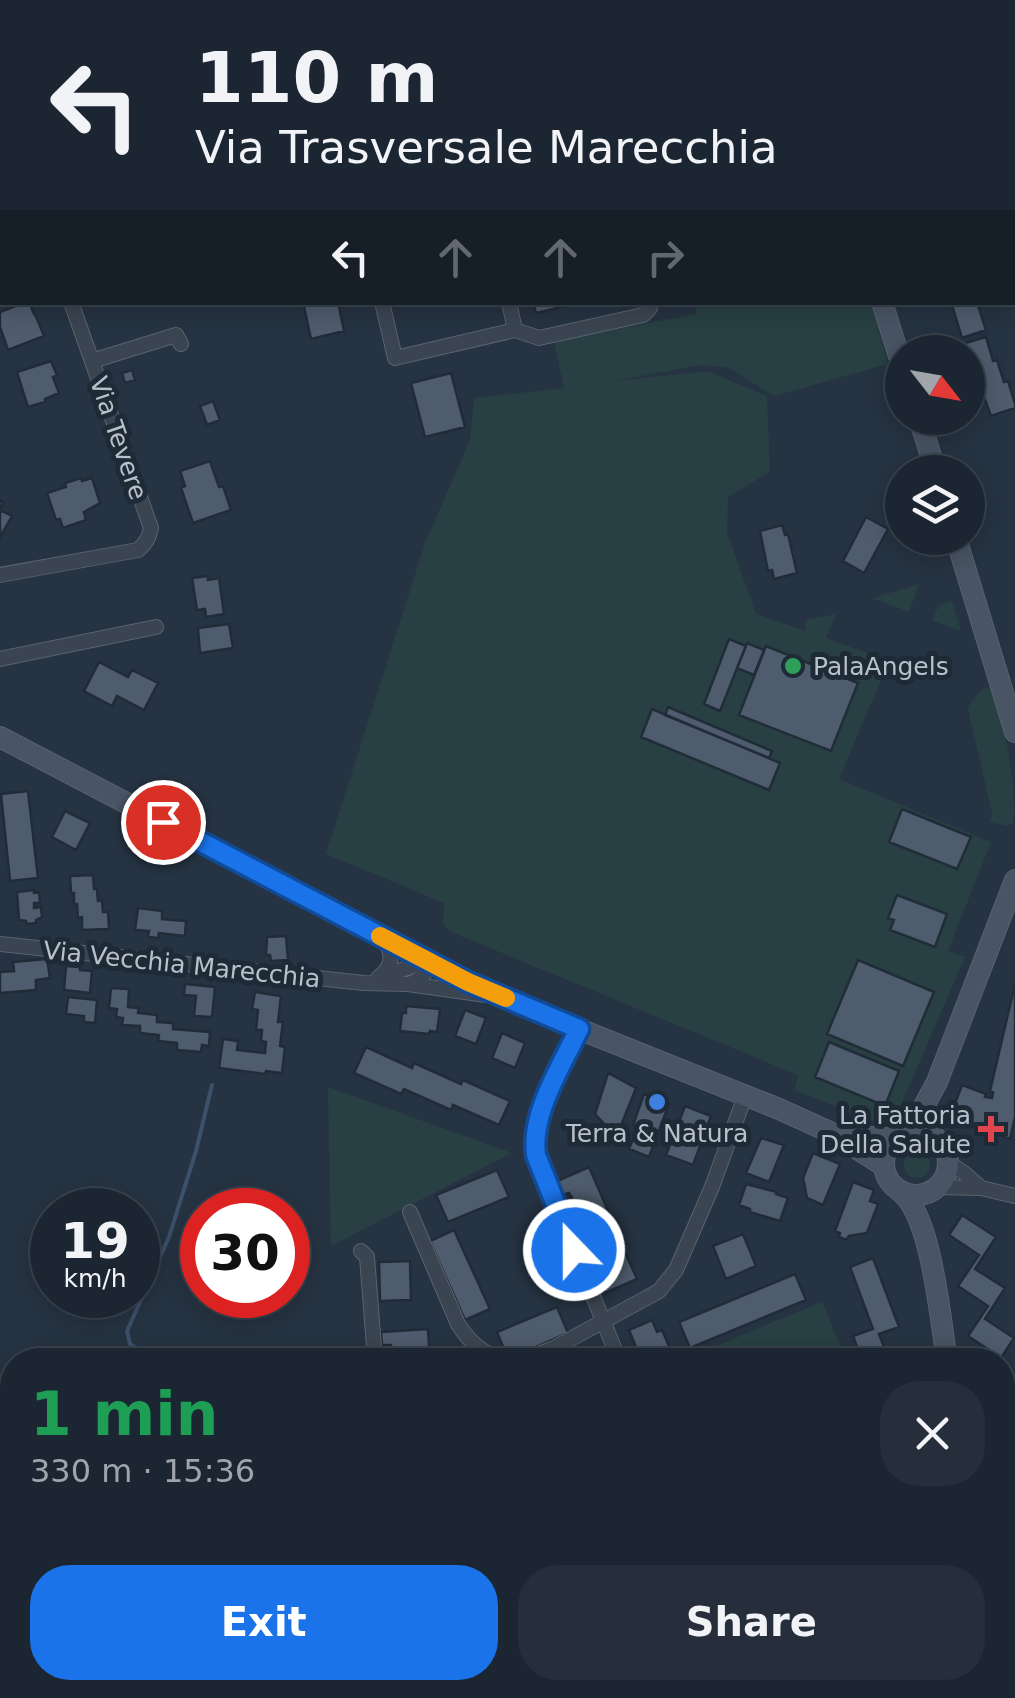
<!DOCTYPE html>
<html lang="en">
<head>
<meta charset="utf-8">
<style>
	body { margin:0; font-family:"DejaVu Sans",sans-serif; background:#252e3a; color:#f1f3f6; height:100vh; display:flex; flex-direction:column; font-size:38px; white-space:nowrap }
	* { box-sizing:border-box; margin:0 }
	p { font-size:32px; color:#a0a5ac }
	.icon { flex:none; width:55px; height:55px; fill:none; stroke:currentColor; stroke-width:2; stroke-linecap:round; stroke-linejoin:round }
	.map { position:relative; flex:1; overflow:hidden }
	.sheet { position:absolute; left:0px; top:1348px; width:1015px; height:352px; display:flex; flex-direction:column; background:#1c2632; border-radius:40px 40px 0 0; box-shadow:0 5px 25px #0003,0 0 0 2px #3a434d }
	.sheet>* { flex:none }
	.top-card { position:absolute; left:0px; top:0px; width:1015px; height:305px; box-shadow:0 5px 25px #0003,0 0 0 2px #3a434d; background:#1c2632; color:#f1f3f6; overflow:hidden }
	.needle { width:65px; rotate:121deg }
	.fabs { position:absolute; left:885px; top:335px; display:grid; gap:20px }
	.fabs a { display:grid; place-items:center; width:100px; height:100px; border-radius:50%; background:#1c2632; box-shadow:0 5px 25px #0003,0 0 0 2px #3a434d; font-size:50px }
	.speed { position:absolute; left:30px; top:1188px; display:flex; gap:20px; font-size:50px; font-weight:700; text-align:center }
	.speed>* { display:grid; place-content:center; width:130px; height:130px; border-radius:50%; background:#1c2632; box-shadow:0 5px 25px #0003,0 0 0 2px #3a434d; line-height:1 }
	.speed small { font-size:25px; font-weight:400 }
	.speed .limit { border:15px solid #d22; background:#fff; color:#111 }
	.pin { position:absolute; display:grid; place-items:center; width:85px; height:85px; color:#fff; margin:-42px; border:5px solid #fff; border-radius:50%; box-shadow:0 2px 10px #0007 }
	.me { position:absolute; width:110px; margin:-55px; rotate:338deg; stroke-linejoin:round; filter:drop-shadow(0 0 8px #0008) }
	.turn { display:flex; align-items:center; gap:35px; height:210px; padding:0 30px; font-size:45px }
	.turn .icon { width:130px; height:130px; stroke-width:2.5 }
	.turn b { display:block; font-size:70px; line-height:85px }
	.lanes { display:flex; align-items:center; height:95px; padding:0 30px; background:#0003; justify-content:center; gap:50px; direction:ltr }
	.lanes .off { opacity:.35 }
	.round { display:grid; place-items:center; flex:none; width:105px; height:105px; border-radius:40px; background:#252e3a }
	.summary { display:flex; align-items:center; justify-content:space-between; height:170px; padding:0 30px }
	h1 { font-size:60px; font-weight:700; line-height:75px; color:#1e9e55 }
	.action { display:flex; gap:20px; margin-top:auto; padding:20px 30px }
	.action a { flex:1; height:115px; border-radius:40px; background:#1a73e8; color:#fff; font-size:40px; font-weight:700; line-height:115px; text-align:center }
	.action a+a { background:#252e3a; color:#f1f3f6 }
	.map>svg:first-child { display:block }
</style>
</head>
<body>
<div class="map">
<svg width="1015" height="1698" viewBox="0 0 1015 1698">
	<rect width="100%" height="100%" fill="#263342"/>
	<path fill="#284043" d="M697 303H871L888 364 774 396 729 368 700 365 615 381 708 371 767 396 770 472 728 497 727 532 756 614 806 631 805 620 836 614 826 638 889 661 839 779 991 842 948 951 965 957 891 1128 794 1090 798 1075 451 932 443 923 444 903 326 854 425 543 470 440 474 398 564 388 554 341 696 314Z
		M919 584 909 612 878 600 870 599Z
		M952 601 961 631 932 620 939 605Z
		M991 686C1005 730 1015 773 1014 818L1013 823 1007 826 990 822 992 813 968 709C973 698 979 690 991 686Z
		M328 1087 512 1153 331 1246Z
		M904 1165a13 13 0 1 1 26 0a13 13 0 1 1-26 0Z
		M822 1302 846 1360H682Z"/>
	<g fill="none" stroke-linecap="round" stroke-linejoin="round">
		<path stroke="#3c516a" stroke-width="4" d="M155 1360 130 1344 127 1331 169 1237 196 1151 212 1085
			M74 1698 79 1688"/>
	</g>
	<path fill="#4f5c6d" stroke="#212c39" stroke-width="2.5" d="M26 302H29L34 314H35L44 336 8 350 0 327V312Z
		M303 302H338L344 331 311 339Z
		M533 302H569L570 305 536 313Z
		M951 302H977L986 330 962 338Z
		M986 337 993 361 997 360 1004 382 1008 381 1015 404V408L991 416 974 370 971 371 968 352H965L962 344Z
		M51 361 57 375 53 377 59 393 45 399V402L28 407 17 372Z
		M132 370 135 380 125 383 122 373Z
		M451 373 465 427 425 437 411 383Z
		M213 401 220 420 207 425 200 406Z
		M210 461 219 487 223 486 231 510 193 523 181 488 185 486 180 471Z
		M81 478 82 481 92 478 100 503 84 512 86 520 63 528 60 519 56 520 47 493 66 487 65 483Z
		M0 500 4 503 0 510 12 516 0 537Z
		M866 517 888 529 864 573 843 561Z
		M782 525 785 535 788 534 797 573 774 579 772 570 768 571 760 531Z
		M208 576V580L219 578 224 614 206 617 205 609 197 610 192 578Z
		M229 624 233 648 200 653 198 628Z
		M729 639 746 646 720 711 704 704Z
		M747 643 764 650 754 675 737 668Z
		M766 646 858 683 831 751 739 715Z
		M99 662 128 677 132 670 158 683 144 710 117 696 112 706 84 691Z
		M668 707 772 751 769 758 665 715Z
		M652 709 780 763 769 790 641 737Z
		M28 791 38 878 10 881 1 794Z
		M902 809 971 837 957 869 889 842Z
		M65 811 90 823 76 850 52 837Z
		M93 875 94 889H97L98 901 102 900 103 912H108L109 929 82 930V917L78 918 77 904H74V893H71L70 876Z
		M34 890V893L39 892 40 903H34V908L41 907 42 917 36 920V923L27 924 26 921 19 920 17 892Z
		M897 895 947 914 935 947 890 930 894 920 888 918Z
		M138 908 162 911V919L186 921 185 936 159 933 158 938 148 937 149 931 135 930Z
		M286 936 288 960 271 961 270 955H266L267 937Z
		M47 959 50 978 36 980V990L0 993V972L14 971 13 962Z
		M858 960 934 992 903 1066 827 1034Z
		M66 966 80 967V970L92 971 90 993 64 990Z
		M185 984 215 987 212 1017 194 1016 196 996 184 995Z
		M1015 984V1117L1010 1139 950 1117 962 1085 986 1094 985 1097 992 1098 993 1092 990 1091Z
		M111 988 129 989 128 1007 139 1008 138 1013 157 1015V1022L173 1023V1029L210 1032 209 1046 202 1045 201 1052 177 1050V1043L158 1041 159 1035 140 1033V1026L122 1025 123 1018 116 1017 117 1009 109 1008Z
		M255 992 281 996 278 1022H283L280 1046 285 1047 282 1073 266 1071 265 1074 219 1068 223 1039 238 1041 237 1050 265 1053 266 1042 261 1041 262 1030H256L258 1010 252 1009Z
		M68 997 97 1000 95 1023 84 1022V1016L66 1014Z
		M406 1006 440 1009 437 1032 430 1031 429 1034 400 1031 402 1013H406Z
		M465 1010 486 1018 476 1044 455 1036Z
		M502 1033 525 1043 515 1068 492 1058Z
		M829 1042 899 1071 885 1106 815 1077Z
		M366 1047 412 1068 414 1063 461 1084 463 1080 510 1101 499 1125 453 1105 451 1110 404 1089 401 1094 354 1073Z
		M608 1073 636 1088 618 1133 608 1128 595 1114Z
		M644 1094 669 1104 649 1157 629 1149 638 1127 633 1125Z
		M685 1106 711 1116 693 1165 666 1155Z
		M761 1138 784 1145 769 1182 746 1173Z
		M813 1153 840 1164 823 1205 807 1198 803 1178Z
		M589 1167 609 1213 577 1227 565 1201 572 1198 569 1193 563 1195 557 1181Z
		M497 1170 509 1197 448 1222 436 1195Z
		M853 1182 874 1190 870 1201 878 1204 867 1233 849 1236 846 1240 839 1237 840 1233 835 1231Z
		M746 1184 777 1192 776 1194 788 1198 780 1221 750 1212V1209L739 1205Z
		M962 1215 996 1237 975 1269 1005 1288 985 1319 1014 1338 1001 1358 968 1336 988 1306 958 1286 979 1255 949 1235Z
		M454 1230 490 1309 465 1320 430 1241Z
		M617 1234 637 1279 605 1293 598 1278 605 1275 603 1269 596 1272 586 1247Z
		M743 1234 756 1266 726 1279 713 1246Z
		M873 1258 899 1327 879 1334 889 1360H862L853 1336 873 1329 850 1267Z
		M410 1261 411 1300 380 1301 379 1262Z
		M795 1274 806 1300 690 1348 679 1322Z
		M557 1307 568 1333 508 1359 497 1332Z
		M652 1320 657 1332 662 1330 675 1360H637L632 1349 636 1347 629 1330Z
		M428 1329 430 1360H392L391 1345H382L381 1332Z
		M1002 1391H1007V1394L1015 1393V1413L1002 1415Z
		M1014 1426 1015 1455 1002 1457V1428Z
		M1012 1485 1015 1518 1011 1519 1014 1533 1002 1535V1488Z
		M1015 1543V1568L1003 1570 1002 1545Z
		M724 1688 727 1698H704L712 1695 711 1692Z
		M748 1688H799L794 1698H750L753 1693 747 1690Z
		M820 1688H844L846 1698H820Z
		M858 1688H873L875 1694 860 1697Z"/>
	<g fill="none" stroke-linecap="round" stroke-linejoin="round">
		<defs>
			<path id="street" d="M336 0V2
				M448 0V2
				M584 0V2
				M1012 0 1015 1
				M391 2 398 0
				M915 2 916 0
				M0 142 2 141
				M1012 178 1015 179
				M382 302 395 358 515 330
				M509 302 515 330 539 338 643 315 650 308 649 302
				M92 361 176 335 181 344
				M0 575 138 550C146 543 149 538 151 528L71 302
				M0 659 156 627
				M0 944 364 983 408 984 486 995
				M379 977C394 966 394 951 381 937
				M378 978 416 965 430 963C426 974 420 981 408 984
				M579 1029C565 1058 535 1109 535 1140 534 1153 540 1165 545 1178L619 1360
				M948 1162 964 1173 981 1188
				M936 1187 981 1188 1015 1196
				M410 1212 458 1324C469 1342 483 1355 505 1360
				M361 1251 367 1257 375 1360
				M522 1360 554 1348 650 1296 659 1291 676 1270 712 1187 745 1096
				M1002 1475 1015 1471
				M656 1688 659 1698
				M682 1688 685 1698
				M885 1688 887 1698
				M638 1698 643 1688
				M932 1698 987 1688"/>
			<path id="secondary" d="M712 0 714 2
				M882 302 902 366
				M919 418 936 472
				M956 538 1015 732
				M0 737 469 982 579 1029 779 1109 832 1133 884 1166
				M884 1163a32 32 0 1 1 64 0a32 32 0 1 1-64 0Z
				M910 1132 937 1082 1015 880
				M837 1134 895 1139
				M900 1191C932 1216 940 1319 947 1360
				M1002 1665 1009 1698"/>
		</defs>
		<use href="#street" stroke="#59636f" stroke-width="16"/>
		<use href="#secondary" stroke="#59636f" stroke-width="22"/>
		<use href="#street" stroke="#3b4551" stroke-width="14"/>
		<use href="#secondary" stroke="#495464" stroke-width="20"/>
	</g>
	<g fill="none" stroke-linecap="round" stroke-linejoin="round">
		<defs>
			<path id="route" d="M163 822 468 982 579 1029C562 1065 530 1114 536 1155L574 1250"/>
		</defs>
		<use href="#route" stroke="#114b97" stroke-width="25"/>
		<use href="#route" stroke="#1a73e8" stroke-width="18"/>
		<path stroke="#f59e0b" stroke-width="18" d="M380 936 468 982 506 998"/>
	</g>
	<circle fill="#2e9e5b" stroke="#1f2a37" stroke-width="4" cx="793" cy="666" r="10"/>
	<circle fill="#3f7fe0" stroke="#1f2a37" stroke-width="4" cx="657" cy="1102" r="10"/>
	<path fill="#e0444e" stroke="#1f2a37" stroke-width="4" d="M986 1114h10v10h10v10h-10v10h-10v-10h-10v-10h10z"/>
	<g text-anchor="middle" stroke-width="10" stroke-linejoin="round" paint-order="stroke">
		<g font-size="25" fill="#b8c0cb" stroke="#1f2a37">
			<text transform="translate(119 438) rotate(71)" y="9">Via Tevere</text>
			<text transform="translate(182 964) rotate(6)" y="9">Via Vecchia Marecchia</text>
		</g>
		<g font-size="25" fill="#b8c0cb" stroke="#1f2a37" text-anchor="start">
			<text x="813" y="675">PalaAngels</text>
			<text x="971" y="1124" text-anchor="end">La Fattoria<tspan x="971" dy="29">Della Salute</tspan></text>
			<text x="657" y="1142" text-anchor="middle">Terra &amp; Natura</text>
		</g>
	</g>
</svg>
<div class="fabs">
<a><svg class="needle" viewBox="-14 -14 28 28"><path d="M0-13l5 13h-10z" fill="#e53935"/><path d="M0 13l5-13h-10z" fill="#a0a5ac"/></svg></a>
<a><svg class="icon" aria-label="layers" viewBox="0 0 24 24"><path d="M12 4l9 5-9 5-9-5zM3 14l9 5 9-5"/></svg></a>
</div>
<div class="speed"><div>19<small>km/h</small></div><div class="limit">30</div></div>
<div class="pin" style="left:163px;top:822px;background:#d93025"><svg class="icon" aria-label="arrive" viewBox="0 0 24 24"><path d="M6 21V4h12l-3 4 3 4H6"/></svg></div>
<svg class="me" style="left:574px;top:1250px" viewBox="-20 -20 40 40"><circle r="17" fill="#1a73e8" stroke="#fff" stroke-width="3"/><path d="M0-11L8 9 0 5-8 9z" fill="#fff"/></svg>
<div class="top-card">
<div class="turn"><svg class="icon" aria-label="left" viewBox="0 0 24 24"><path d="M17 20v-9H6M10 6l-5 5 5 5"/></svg><div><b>110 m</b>Via Trasversale Marecchia</div></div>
<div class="lanes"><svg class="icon" aria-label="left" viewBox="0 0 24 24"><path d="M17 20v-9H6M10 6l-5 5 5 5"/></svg><svg class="icon off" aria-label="ahead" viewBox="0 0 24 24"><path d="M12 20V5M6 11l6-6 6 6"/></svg><svg class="icon off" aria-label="ahead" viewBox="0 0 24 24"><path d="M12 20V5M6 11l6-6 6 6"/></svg><svg class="icon off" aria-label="right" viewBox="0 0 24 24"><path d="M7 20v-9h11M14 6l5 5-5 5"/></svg></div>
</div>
<section class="sheet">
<div class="summary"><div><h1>1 min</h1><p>330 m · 15:36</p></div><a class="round"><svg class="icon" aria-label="close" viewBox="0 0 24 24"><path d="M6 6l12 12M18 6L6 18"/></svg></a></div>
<div class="action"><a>Exit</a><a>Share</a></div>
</section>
</div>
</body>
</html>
